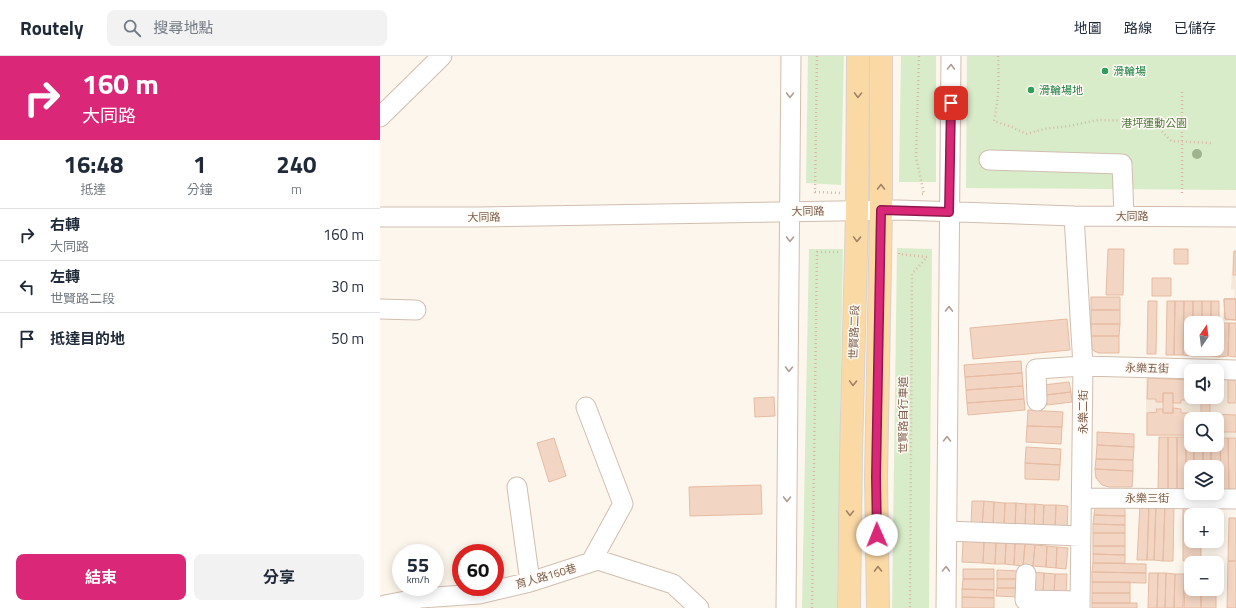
<!DOCTYPE html>
<html lang="zh-TW">
<head>
<meta charset="utf-8">
<style>
	body { margin:0; font-family:"Titillium Web","Noto Sans TC",sans-serif; background:#f2f2f3; color:#1f2937; height:100vh; display:flex; flex-direction:column; font-size:15px; white-space:nowrap }
	* { box-sizing:border-box; margin:0 }
	p { font-size:13px; color:#747a83 }
	.icon { flex:none; width:22px; height:22px; fill:none; stroke:currentColor; stroke-width:2; stroke-linecap:round; stroke-linejoin:round }
	.map { position:relative; flex:1; overflow:hidden }
	.side { display:flex; flex-direction:column; background:#fff; width:380px }
	.side>* { flex:none }
	.banner { background:#db2777; color:#fff; overflow:hidden }
	.needle { width:26px; rotate:14deg }
	.controls { position:absolute; left:804px; top:260px; display:grid; gap:8px }
	.controls a { display:grid; place-items:center; width:40px; height:40px; border-radius:8px; background:#fff; box-shadow:0 2px 10px #0003; font-size:20px }
	.speed { position:absolute; left:12px; top:488px; display:flex; gap:8px; font-size:20px; font-weight:700; text-align:center }
	.speed>* { display:grid; place-content:center; width:52px; height:52px; border-radius:50%; background:#fff; box-shadow:0 2px 10px #0003; line-height:1 }
	.speed small { font-size:10px; font-weight:400 }
	.speed .limit { border:6px solid #d22; background:#fff; color:#111 }
	.pin { position:absolute; display:grid; place-items:center; width:34px; height:34px; color:#fff; margin:-17px; border-radius:8px; box-shadow:0 2px 6px #0006 }
	.me { position:absolute; width:44px; margin:-22px; rotate:359deg; stroke-linejoin:round; filter:drop-shadow(0 0 3px #0008) }
	.turn { display:flex; align-items:center; gap:14px; height:84px; padding:0 16px; font-size:18px }
	.turn .icon { width:52px; height:52px; stroke-width:2.5 }
	.turn b { display:block; font-size:28px; line-height:34px }
	.eta { display:flex; justify-content:space-evenly; align-items:center; height:68px; text-align:center }
	.eta b { font-size:24px; font-weight:700; line-height:28px }
	.button { display:flex; gap:8px; margin-top:auto; padding:8px 16px }
	.button a { flex:1; height:46px; border-radius:8px; background:#db2777; color:#fff; font-size:16px; font-weight:700; line-height:46px; text-align:center }
	.button a+a { background:#f2f2f3; color:#1f2937 }
	ul { padding:0; list-style:none }
	li { display:flex; align-items:center; gap:12px; height:52px; padding:0 16px; border-top:1px solid #e0e1e3 }
	li div { flex:1 }
	li b { display:block; font-size:15px }
	li em { font-style:normal }
	header { display:flex; align-items:center; gap:24px; box-sizing:border-box; height:56px; padding:0 20px; background:#fff; border-bottom:1px solid #e0e1e3 }
	header strong { font-size:19px }
	nav { display:flex; gap:22px; margin-inline-start:auto; font-size:14px }
	.search { width:280px; height:36px; background:#f2f2f3; display:flex; align-items:center; gap:10px; box-sizing:border-box; padding:0 14px; border-radius:8px; color:#747a83; font-size:15px }
	main { display:flex; flex:1; min-height:0 }
	.map>svg:first-child { display:block }
</style>
</head>
<body>
<header>
<strong>Routely</strong>
<div class="search"><svg class="icon" aria-label="search" viewBox="0 0 24 24"><circle cx="10" cy="10" r="6"/><path d="M15 15l6 6"/></svg>搜尋地點</div>
<nav><a>地圖</a><a>路線</a><a>已儲存</a></nav>
</header>
<main>
<section class="side">
<div class="banner">
<div class="turn"><svg class="icon" aria-label="right" viewBox="0 0 24 24"><path d="M7 20v-9h11M14 6l5 5-5 5"/></svg><div><b>160 m</b>大同路</div></div>
</div>
<div class="eta">
<div><b>16:48</b><p>抵達</p></div>
<div><b>1</b><p>分鐘</p></div>
<div><b>240</b><p>m</p></div>
</div>
<ul>
<li><svg class="icon" aria-label="right" viewBox="0 0 24 24"><path d="M7 20v-9h11M14 6l5 5-5 5"/></svg><div><b>右轉</b><p>大同路</p></div><em>160 m</em></li>
<li><svg class="icon" aria-label="left" viewBox="0 0 24 24"><path d="M17 20v-9H6M10 6l-5 5 5 5"/></svg><div><b>左轉</b><p>世賢路二段</p></div><em>30 m</em></li>
<li><svg class="icon" aria-label="arrive" viewBox="0 0 24 24"><path d="M6 21V4h12l-3 4 3 4H6"/></svg><div><b>抵達目的地</b></div><em>50 m</em></li>
</ul>
<div class="button"><a>結束</a><a>分享</a></div>
</section>
<div class="map">
<svg width="856" height="552" viewBox="0 0 856 552">
	<rect width="100%" height="100%" fill="#fdf6ec"/>
	<path fill="#f5e8da" d="M853 195H856V265H843L844 242H854L855 234 851 233Z
		M766 320 811 321V341H837V321H856V381H837V363H811V380H766Z"/>
	<path fill="#d8ecc9" d="M428 0H464L461 129 426 127Z
		M521 0H556V126H519Z
		M587 0H856V134L586 132Z
		M517 192 552 193 549 552H512Z
		M429 193H463L457 552H422Z"/>
	<path fill="#f3d5c3" stroke="#e6bba3" d="M728 193H744L743 239H726Z
		M794 193H808V208H794Z
		M854 195H856V219H853Z
		M772 222H791V240H772Z
		M711 241H740V254H711Z
		M844 243H856V264L845 263Z
		M844 243H856V264L845 263Z
		M768 245H777L776 298H767Z
		M787 245H795L794 299H786Z
		M795 245H804L803 299H794Z
		M804 245H813V267H811V293H813V300L803 299Z
		M813 245H822V267H813Z
		M822 245H831V267H822Z
		M831 245H839V301L831 300V293H837V267H831Z
		M711 254H740V268H711Z
		M687 263 690 294 593 303 590 272Z
		M839 267H849L848 300 839 301Z
		M849 267H856V301L848 300Z
		M711 268H740L739 280H711Z
		M711 280H739V297H719L714 295 712 292Z
		M813 293H822V300H813Z
		M822 293H831V300H822Z
		M641 305 642 317 585 321 584 309Z
		M642 317 643 330 586 334 585 321Z
		M768 322 810 324 809 344H801V347H793V337H783V346H776V343H767Z
		M848 324H856V347H848Z
		M689 326 691 336 666 339 664 329Z
		M643 330 644 343 587 347 586 334Z
		M691 336 692 346 667 349 666 339Z
		M783 337H793V357H783Z
		M394 341 395 360 375 361 374 342Z
		M815 341H830V347L815 346Z
		M644 343 645 354 588 359 587 347Z
		M821 346 830 347V360H821Z
		M793 352 801 353V357H809V379H767V357L777 356 776 353H783V357H793Z
		M648 354 683 356 682 371 647 370Z
		M813 358H821V360H830V358L856 359V377V376H839V379H837V363H813Z
		M647 370 682 371 681 388 646 386Z
		M717 376 754 378V391L717 389Z
		M779 381H788V436H778Z
		M788 381H797V436H788Z
		M797 381H806V436H797Z
		M806 381H811V389H814V411H811V436H806Z
		M174 382 186 420 169 426 157 387Z
		M837 382H840L841 435H837V411H831V389H837Z
		M840 382H848L849 435H841Z
		M848 382H856V435H849Z
		M717 389 754 391 753 404 716 403Z
		M814 389H823V411H814Z
		M823 389H831V411H823Z
		M646 391 681 393 680 409 645 407Z
		M716 403 753 404V415L715 413Z
		M645 407 680 409 679 424 645 423Z
		M715 413 753 415 752 431H729L722 429 716 422Z
		M381 429 382 458 310 460 309 431Z
		M592 445H604L602 470 591 469Z
		M604 445 614 446 613 470H602Z
		M614 446 625 447 624 470H613Z
		M625 447H636L635 471 624 470Z
		M636 447 646 448 645 471H635Z
		M745 447V460L714 459 715 452 718 449Z
		M646 448H655L654 472 645 471Z
		M655 448 664 449 663 472H654Z
		M664 449H676L675 473 663 472Z
		M676 449 688 450 687 474 675 473Z
		M760 449H769L767 504H757Z
		M769 449H776L774 504H767Z
		M776 449H785L783 505 774 504Z
		M785 449H794L793 505H783Z
		M803 450H822V459H811V485H821V505H803Z
		M714 459 745 460V469L713 468Z
		M849 462H856V505H848Z
		M713 468 745 469V477H713Z
		M713 477H745V490H713Z
		M583 485 604 486 603 507 582 506Z
		M604 486 616 487 615 508 603 507Z
		M616 487H626L625 508H615Z
		M626 487 635 488 634 509 625 508Z
		M635 488H645L643 510 634 509Z
		M645 488 655 489 653 510H643Z
		M655 489 667 490 666 511 653 510Z
		M667 490 677 491 676 512 666 511Z
		M713 490H745V499L713 498Z
		M677 491 688 492 686 513 676 512Z
		M713 498 745 499V507H713Z
		M848 505H856V552H847Z
		M713 507 766 508V517L712 516Z
		M806 510H811V533H821V552H804Z
		M583 513H614V523H583Z
		M617 514 639 515V523H617Z
		M653 516 664 517 663 538 652 537Z
		M712 516 766 517V527L712 526Z
		M664 517 675 518 674 538H663Z
		M769 517H778L777 552H768Z
		M778 517H786L785 552H777Z
		M786 517 795 518 794 552H785Z
		M675 518H687L686 539 674 538Z
		M795 518H804L803 552H794Z
		M583 523H614V534L582 533Z
		M617 523H639V532H617Z
		M712 526H750V537H712Z
		M617 532H639V541L616 540Z
		M582 533 614 534V542L582 541Z
		M821 533H836V552H821Z
		M712 537H750V547H712Z
		M582 541 614 542V552H582Z
		M712 547H757V552H712Z"/>
	<g fill="none" stroke-linecap="round" stroke-linejoin="round">
		<defs>
			<path id="minor" d="M0 61 62 0
				M609 104 742 108 744 160
				M694 160 703 310 700 552
				M0 161H98L518 154 694 160 856 161
				M0 253 36 254
				M657 345 656 313 703 310 856 314
				M206 351 243 448 211 506
				M137 431 150 526
				M702 442 856 443
				M567 475 701 480
				M646 518 645 544 700 545
				M0 551 5 549 41 542 99 538 150 526 218 504 293 528 319 552
				M406 552 411 0
				M566 552 571 0"/>
			<path id="major" d="M469 552 471 400 477 155 478 0
				M498 552 496 421 501 155V0"/>
		</defs>
		<use href="#minor" stroke="#d1beb0" stroke-width="21"/>
		<use href="#major" stroke="#dad1cd" stroke-width="24"/>
		<path stroke="#d9b8a5" stroke-width="2.5" stroke-dasharray="1 3" stroke-linecap="butt" d="M437 0 435 136 460 137
			M539 0 536 101 544 138H541
			M618 0C619 24 619 41 614 65L632 71 646 78 664 73 689 70 718 64 750 65 778 71 791 85 831 87
			M802 137V33
			M519 197V198L547 201 532 218 530 552
			M432 552 437 196H459"/>
		<use href="#minor" stroke="#fff" stroke-width="19"/>
		<use href="#major" stroke="#fbd9a5" stroke-width="22"/>
	</g>
	<circle fill="#a0b28e" cx="817" cy="98" r="5"/>
	<defs><path id="oneway-chevron" d="M-2-3.5L2.5 0L-2 3.5" fill="none" stroke-width="1.6" stroke-linecap="round" stroke-linejoin="round"/></defs>
	<g stroke="#af9d94">
		<use href="#oneway-chevron" transform="translate(571 11) rotate(-89)"/>
		<use href="#oneway-chevron" transform="translate(410 39) rotate(91)"/>
		<use href="#oneway-chevron" transform="translate(410 183) rotate(91)"/>
		<use href="#oneway-chevron" transform="translate(569 253) rotate(-89)"/>
		<use href="#oneway-chevron" transform="translate(409 313) rotate(91)"/>
		<use href="#oneway-chevron" transform="translate(567 383) rotate(-89)"/>
		<use href="#oneway-chevron" transform="translate(407 443) rotate(91)"/>
		<use href="#oneway-chevron" transform="translate(566 513) rotate(-89)"/>
	</g>
	<g stroke="#a18267">
		<use href="#oneway-chevron" transform="translate(478 39) rotate(91)"/>
		<use href="#oneway-chevron" transform="translate(501 131) rotate(-90)"/>
		<use href="#oneway-chevron" transform="translate(477 183) rotate(92)"/>
		<use href="#oneway-chevron" transform="translate(473 327) rotate(92)"/>
		<use href="#oneway-chevron" transform="translate(470 457) rotate(91)"/>
		<use href="#oneway-chevron" transform="translate(498 513) rotate(-91)"/>
	</g>
	<g fill="none" stroke-linecap="round" stroke-linejoin="round">
		<defs>
			<path id="route" d="M497 479 496 421 501 154 569 156 571 47"/>
		</defs>
		<use href="#route" stroke="#8e194d" stroke-width="10"/>
		<use href="#route" stroke="#db2777" stroke-width="7"/>
	</g>
	<g fill="#2e9e5b" stroke="#fffaf3" stroke-width="1.5">
		<circle cx="725" cy="15" r="4"/>
		<circle cx="651" cy="34" r="4"/>
	</g>
	<g text-anchor="middle" stroke-width="3" stroke-linejoin="round" paint-order="stroke">
		<g font-size="11" fill="#27864d" stroke="#fffaf3" text-anchor="start">
			<text x="733" y="19">滑輪場</text>
			<text x="659" y="38">滑輪場地</text>
		</g>
		<g font-size="11" fill="#537a41" stroke="#fffaf3">
			<text x="774" y="71">港坪運動公園</text>
		</g>
		<g font-size="11" fill="#7a5c4d" stroke="#fffaf3">
			<text transform="translate(428 155) rotate(-1)" y="4">大同路</text>
			<text x="752" y="164">大同路</text>
			<text transform="translate(104 161) rotate(-1)" y="4">大同路</text>
			<text transform="translate(474 276) rotate(-88)" y="4">世賢路二段</text>
			<text transform="translate(767 312) rotate(1)" y="4">永樂五街</text>
			<text transform="translate(703 356) rotate(-90)" y="4">永樂二街</text>
			<text transform="translate(523 359) rotate(-90)" y="4">世賢路自行車道</text>
			<text x="767" y="446">永樂三街</text>
			<text transform="translate(166 520) rotate(-16)" y="4">育人路160巷</text>
		</g>
	</g>
</svg>
<div class="controls">
<a><svg class="needle" viewBox="-14 -14 28 28"><path d="M0-13l5 13h-10z" fill="#e53935"/><path d="M0 13l5-13h-10z" fill="#747a83"/></svg></a>
<a><svg class="icon" aria-label="sound" viewBox="0 0 24 24"><path d="M4 9h4l5-4v14l-5-4H4zM17 9q2 3 0 6"/></svg></a>
<a><svg class="icon" aria-label="search" viewBox="0 0 24 24"><circle cx="10" cy="10" r="6"/><path d="M15 15l6 6"/></svg></a>
<a><svg class="icon" aria-label="layers" viewBox="0 0 24 24"><path d="M12 4l9 5-9 5-9-5zM3 14l9 5 9-5"/></svg></a>
<a>+</a>
<a>−</a>
</div>
<div class="speed"><div>55<small>km/h</small></div><div class="limit">60</div></div>
<div class="pin" style="left:571px;top:47px;background:#d93025"><svg class="icon" aria-label="arrive" viewBox="0 0 24 24"><path d="M6 21V4h12l-3 4 3 4H6"/></svg></div>
<svg class="me" style="left:497px;top:479px" viewBox="-20 -20 40 40"><circle r="19" fill="#fff"/><path d="M0-13L10 11 0 6-10 11z" fill="#db2777"/></svg>
</div>
</main>
</body>
</html>
